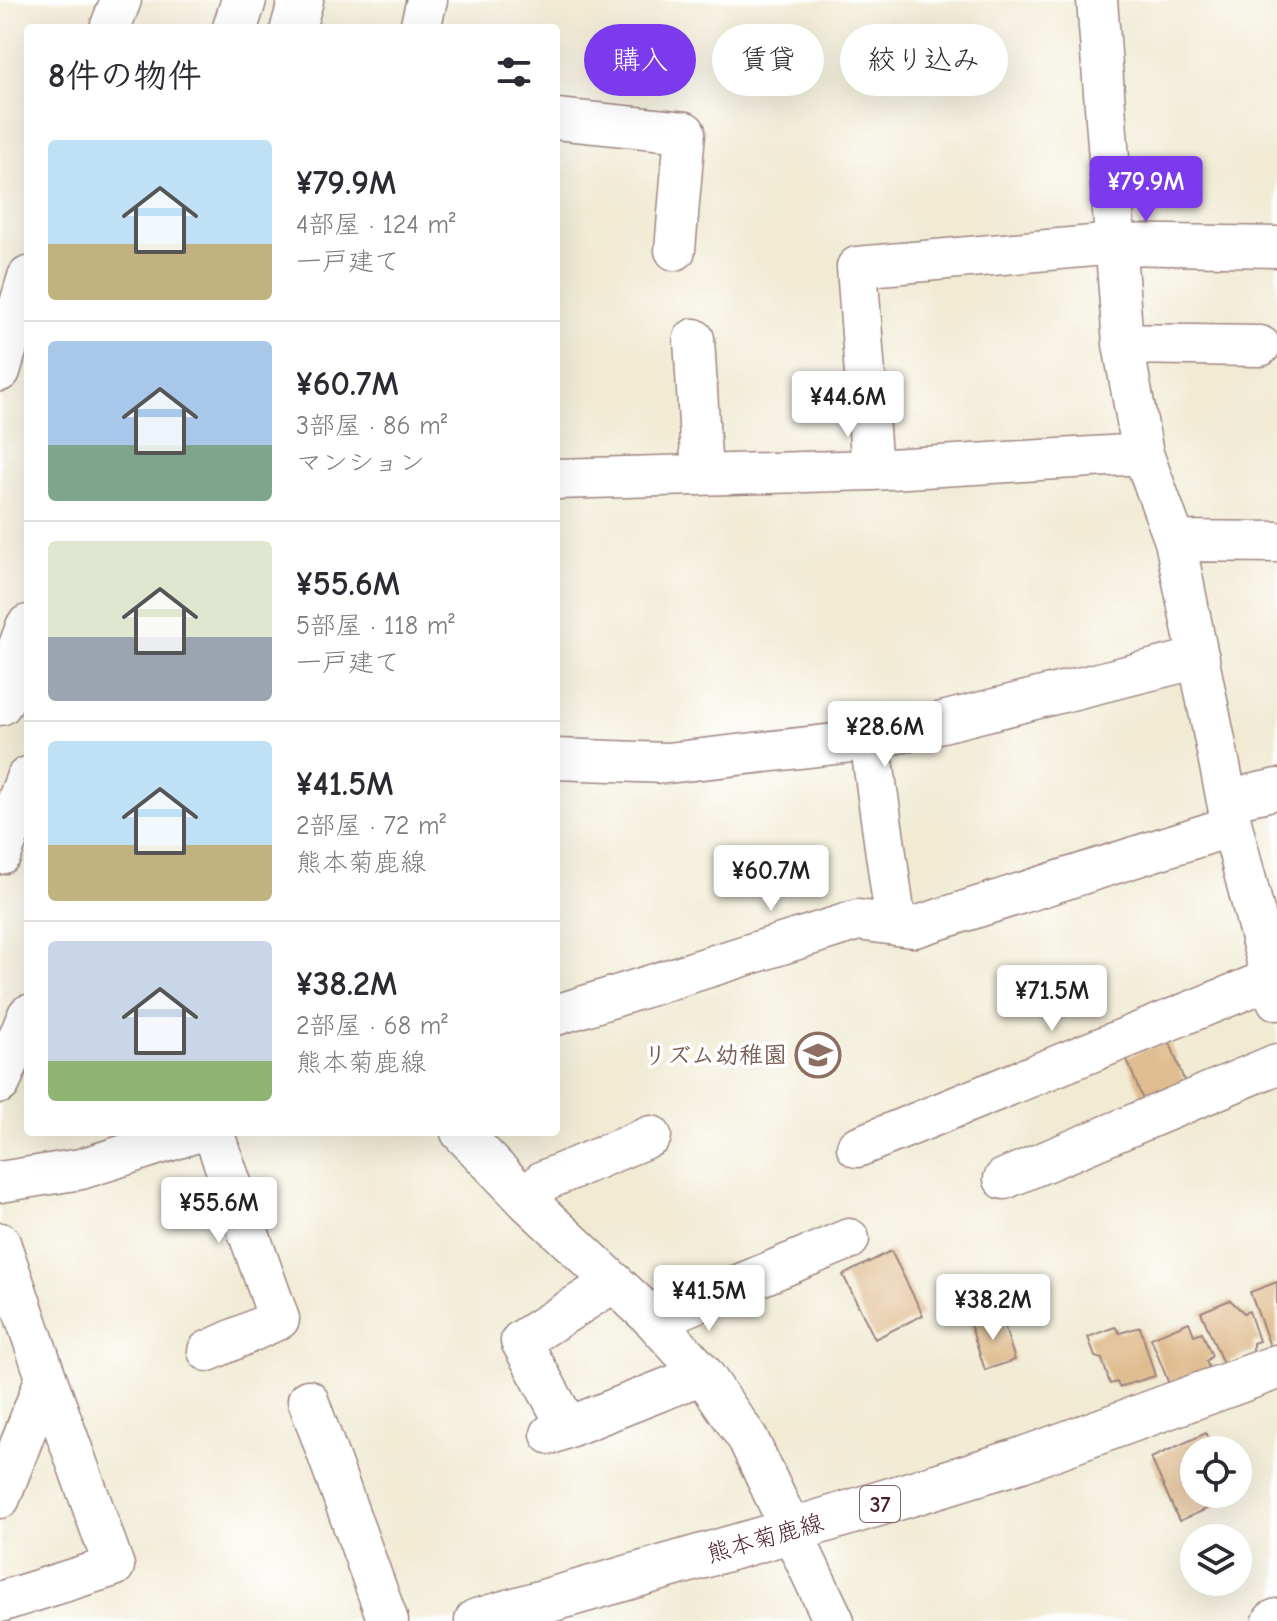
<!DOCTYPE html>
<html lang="ja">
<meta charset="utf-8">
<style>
:root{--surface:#fff;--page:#f2f2f3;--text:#2b2b33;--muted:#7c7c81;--line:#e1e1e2;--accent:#7c3aed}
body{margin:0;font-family:"Comic Neue","Klee One",sans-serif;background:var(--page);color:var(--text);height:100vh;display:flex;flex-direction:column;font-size:30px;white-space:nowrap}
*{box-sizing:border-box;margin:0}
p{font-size:26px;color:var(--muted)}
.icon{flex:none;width:44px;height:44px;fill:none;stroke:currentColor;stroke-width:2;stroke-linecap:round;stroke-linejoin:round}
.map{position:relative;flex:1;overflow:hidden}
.details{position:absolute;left:24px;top:24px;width:536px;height:1112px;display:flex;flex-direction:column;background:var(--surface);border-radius:8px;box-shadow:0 8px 32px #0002}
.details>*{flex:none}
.hud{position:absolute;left:584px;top:24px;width:572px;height:72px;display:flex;gap:16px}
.fabs{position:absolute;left:1180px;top:1436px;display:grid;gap:16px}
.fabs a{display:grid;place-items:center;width:72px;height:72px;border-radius:50%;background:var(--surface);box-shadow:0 8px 32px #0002;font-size:40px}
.price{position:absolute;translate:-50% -68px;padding:0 18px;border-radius:8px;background:#fff;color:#222;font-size:26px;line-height:52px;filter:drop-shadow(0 2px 4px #0008)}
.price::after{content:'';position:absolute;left:50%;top:48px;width:24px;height:18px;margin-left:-12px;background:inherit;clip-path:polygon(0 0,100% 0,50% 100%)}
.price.active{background:var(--accent);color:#fff}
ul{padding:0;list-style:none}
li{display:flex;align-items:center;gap:24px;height:200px;padding:0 24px}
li+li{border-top:2px solid var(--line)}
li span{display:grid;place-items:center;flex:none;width:224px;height:160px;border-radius:8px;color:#555}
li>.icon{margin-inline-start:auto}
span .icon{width:96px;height:96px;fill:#fffc;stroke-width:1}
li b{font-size:34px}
h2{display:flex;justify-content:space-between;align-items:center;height:96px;padding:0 24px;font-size:34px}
.chip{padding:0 28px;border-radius:36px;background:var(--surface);box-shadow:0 8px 32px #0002;font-size:28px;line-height:72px}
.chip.active{background:var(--accent);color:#fff}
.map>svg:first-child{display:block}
.building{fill:#e0bd91}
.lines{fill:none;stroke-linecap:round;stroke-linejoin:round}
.minor-casing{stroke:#9e8580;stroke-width:43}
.major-casing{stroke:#9e8580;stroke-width:47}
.highway-casing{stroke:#9e8580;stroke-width:47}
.minor{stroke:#fff;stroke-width:40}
.major{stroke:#fff;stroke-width:44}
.highway{stroke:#fff;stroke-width:44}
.labels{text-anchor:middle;stroke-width:7;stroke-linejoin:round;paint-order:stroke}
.shield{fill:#fff;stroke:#80626b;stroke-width:2}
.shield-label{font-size:22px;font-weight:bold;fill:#4a1f2b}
.education-label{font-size:24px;font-weight:bold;fill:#785e54;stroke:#fff;text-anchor:end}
.street-label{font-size:24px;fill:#4a1f2b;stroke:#fff}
</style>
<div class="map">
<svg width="1277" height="1621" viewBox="0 0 1277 1621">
<rect width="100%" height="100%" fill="#fff"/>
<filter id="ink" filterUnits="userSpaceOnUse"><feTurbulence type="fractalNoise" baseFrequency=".0125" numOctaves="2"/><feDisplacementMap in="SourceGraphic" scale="16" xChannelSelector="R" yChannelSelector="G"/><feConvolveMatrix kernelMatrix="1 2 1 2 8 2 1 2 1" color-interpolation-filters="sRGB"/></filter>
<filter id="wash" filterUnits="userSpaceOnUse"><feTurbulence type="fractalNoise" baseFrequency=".006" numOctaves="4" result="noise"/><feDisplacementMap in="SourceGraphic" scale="32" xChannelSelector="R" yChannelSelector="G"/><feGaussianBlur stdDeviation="1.8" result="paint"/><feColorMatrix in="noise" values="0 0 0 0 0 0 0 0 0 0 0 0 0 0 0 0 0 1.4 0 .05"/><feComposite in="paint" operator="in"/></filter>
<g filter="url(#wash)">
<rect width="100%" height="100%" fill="#f1ebd4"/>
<g id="blocks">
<path class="building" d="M1169,1040l20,54 -42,16 -21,-53z
M891,1251l32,64 -48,24 -32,-64z
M1277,1282v62l-7,2 -20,-54z
M1230,1300l14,13 5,-2 10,30 -6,2v9l-30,12 -22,-52z
M1001,1315l14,45 -30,10 -15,-46z
M1189,1322l5,13 8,-3 10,24 -6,5 3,7 -40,16 -18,-46z
M1115,1327l5,6 20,-6 15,49 -36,11 -2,-5 -7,2 -8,-25 -7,-2 -7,-20z
M1206,1433l8,17h-20v44h39l2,3 -56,24 -28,-63z"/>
</g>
</g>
<g filter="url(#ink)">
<use href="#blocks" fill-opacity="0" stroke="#9e8580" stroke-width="2"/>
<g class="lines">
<g class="minor-casing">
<path id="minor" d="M1097,0l26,344 20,110 32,87 57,285 45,174
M110,28l11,-28
M420,28l7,-28
M556,119l129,13 -10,118
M694,339l8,136
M1123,344l137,2
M0,371l28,-94
M872,470l-15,-203 258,-23 162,3
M556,479l316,-9 271,-16
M1175,541l102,1
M556,759l111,4 203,-23 329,-82
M1227,800l50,-11
M896,925l19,2 317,-101
M556,1015l302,-95 38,5 -26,-185
M0,1083l28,-68
M461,1132l67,70 126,118 49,54 45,65 86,182
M857,1147l414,-168
M1004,1179l273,-115
M0,1182l81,-13 116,-37
M528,1202l15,-21 108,-45
M0,1243l46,134 -46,121
M654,1320l195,-81
M208,1351l71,-32 -66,-187
M308,1400l80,221
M568,1427l-47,-86 93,-59
M551,1434l152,-60
M0,1602l114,-36 -68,-189
M1273,1621l4,-2"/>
</g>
<g class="major-casing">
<path id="major" d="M477,1621l313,-90 231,-71 256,-93"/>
</g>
<g class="highway-casing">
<path id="highway" d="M235,28l9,-28
M293,28l8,-28
M0,703l28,-76
M0,852l28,-73"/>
</g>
<use href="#minor" class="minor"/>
<use href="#major" class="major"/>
<use href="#highway" class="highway"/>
</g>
</g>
<defs>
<g id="school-ring" transform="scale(2.3)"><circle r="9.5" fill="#fff" stroke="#8d6e63" stroke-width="1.5"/><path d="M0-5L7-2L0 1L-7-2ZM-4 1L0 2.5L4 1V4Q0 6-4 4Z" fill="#8d6e63"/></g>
</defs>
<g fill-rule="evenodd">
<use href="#school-ring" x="818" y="1055"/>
</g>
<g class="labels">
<rect class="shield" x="860" y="1486" width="40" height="36" rx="6"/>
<g class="shield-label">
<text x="880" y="1512">37</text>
</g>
<g class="education-label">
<text x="787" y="1063">リズム幼稚園</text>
</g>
<g class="street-label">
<text transform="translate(765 1538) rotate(-16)" y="8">熊本菊鹿線</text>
</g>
</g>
</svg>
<div class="fabs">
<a><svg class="icon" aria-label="locate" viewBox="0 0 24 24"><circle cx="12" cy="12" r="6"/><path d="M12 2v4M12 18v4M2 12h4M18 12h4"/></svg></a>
<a><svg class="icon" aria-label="layers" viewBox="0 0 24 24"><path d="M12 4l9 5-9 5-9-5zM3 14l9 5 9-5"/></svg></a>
</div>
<b class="price active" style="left:1146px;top:224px">¥79.9M</b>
<b class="price" style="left:848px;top:439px">¥44.6M</b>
<b class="price" style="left:885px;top:769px">¥28.6M</b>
<b class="price" style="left:771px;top:913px">¥60.7M</b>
<b class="price" style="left:1052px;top:1033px">¥71.5M</b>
<b class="price" style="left:219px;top:1245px">¥55.6M</b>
<b class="price" style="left:709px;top:1333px">¥41.5M</b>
<b class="price" style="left:993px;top:1342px">¥38.2M</b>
<div class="hud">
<a class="chip active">購入</a>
<a class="chip">賃貸</a>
<a class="chip">絞り込み</a>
</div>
<section class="details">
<h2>8件の物件<svg class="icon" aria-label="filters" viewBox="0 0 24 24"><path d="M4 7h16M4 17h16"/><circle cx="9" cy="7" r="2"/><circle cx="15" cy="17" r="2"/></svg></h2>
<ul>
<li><span style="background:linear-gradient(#bfe0f5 65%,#c2b280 0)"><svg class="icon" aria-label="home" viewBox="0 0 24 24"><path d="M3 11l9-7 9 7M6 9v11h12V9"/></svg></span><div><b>¥79.9M</b><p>4部屋 · 124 m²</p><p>一戸建て</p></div></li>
<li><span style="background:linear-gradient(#a9c7e8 65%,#7fa58c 0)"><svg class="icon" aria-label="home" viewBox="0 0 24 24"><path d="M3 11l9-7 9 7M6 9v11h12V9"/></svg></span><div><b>¥60.7M</b><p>3部屋 · 86 m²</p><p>マンション</p></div></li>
<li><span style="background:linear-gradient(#dfe7d0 60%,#9aa5b1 0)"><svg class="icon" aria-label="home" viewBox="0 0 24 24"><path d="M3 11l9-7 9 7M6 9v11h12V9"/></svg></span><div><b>¥55.6M</b><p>5部屋 · 118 m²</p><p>一戸建て</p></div></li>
<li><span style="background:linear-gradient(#bfe0f5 65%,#c2b280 0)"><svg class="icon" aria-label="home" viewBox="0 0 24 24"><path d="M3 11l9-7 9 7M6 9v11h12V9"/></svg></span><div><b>¥41.5M</b><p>2部屋 · 72 m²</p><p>熊本菊鹿線</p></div></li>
<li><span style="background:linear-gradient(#c9d6e8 75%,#8fb573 0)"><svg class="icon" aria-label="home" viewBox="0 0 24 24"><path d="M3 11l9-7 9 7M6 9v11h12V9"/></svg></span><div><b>¥38.2M</b><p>2部屋 · 68 m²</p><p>熊本菊鹿線</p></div></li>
</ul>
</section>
</div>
